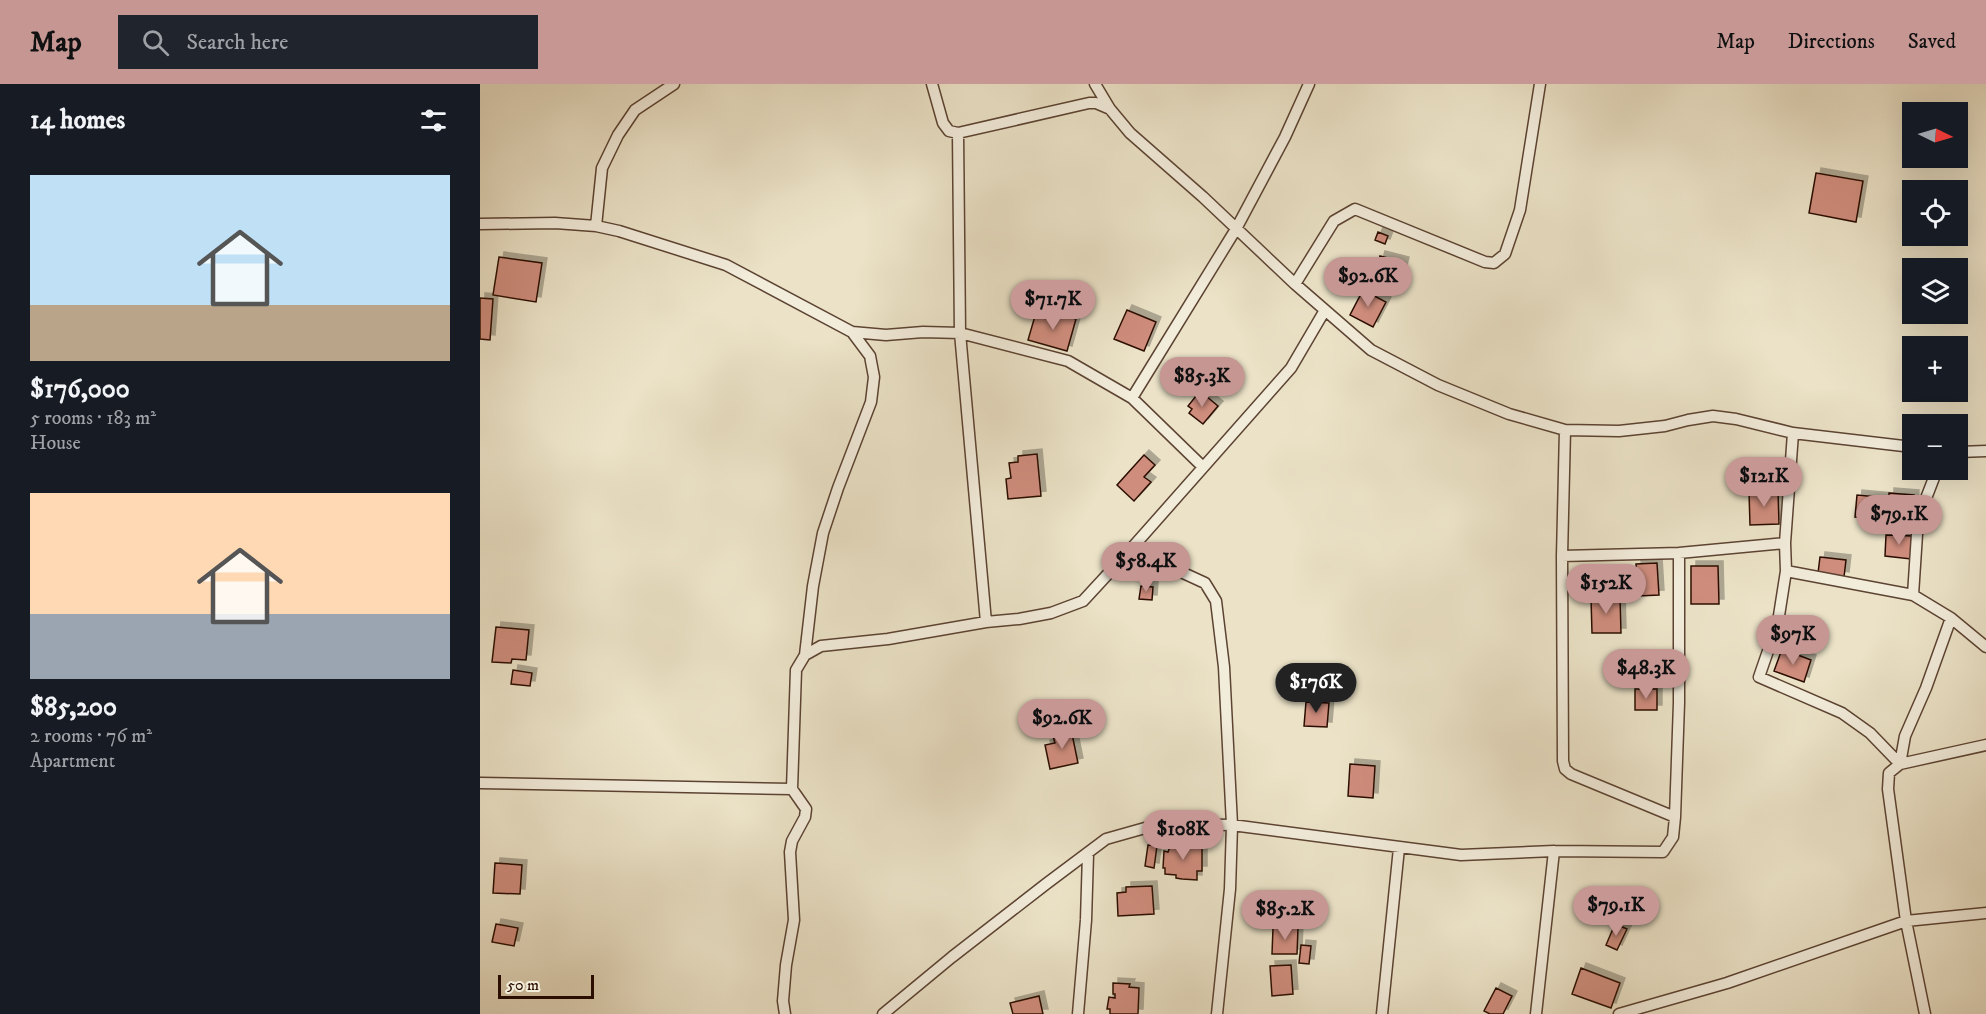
<!DOCTYPE html>
<meta charset="utf-8">
<style>
:root{--surface:#171b24;--page:#20242c;--text:#f1f3f6;--muted:#9ea1a6;--accent:#c59692}
body{margin:0;font-family:"IM FELL DW Pica",serif;background:var(--page);color:var(--text);height:100vh;display:flex;flex-direction:column;font-size:22px;white-space:nowrap}
*{box-sizing:border-box;margin:0}
p{font-size:20px;color:var(--muted)}
.icon{flex:none;width:33px;height:33px;fill:none;stroke:currentColor;stroke-width:2;stroke-linecap:round;stroke-linejoin:round}
.map{position:relative;flex:1;overflow:hidden}
.details{display:flex;flex-direction:column;background:var(--surface);width:480px}
.details>*{flex:none}
.needle{width:39px;rotate:95deg}
.controls{position:absolute;left:1422px;top:18px;display:grid;gap:12px}
.controls a{display:grid;place-items:center;width:66px;height:66px;border-radius:0px;background:var(--surface);box-shadow:0 6px 24px #0002;font-size:30px}
.scale{position:absolute;left:18px;bottom:15px;width:96px;box-sizing:border-box;padding-left:6px;border:3px solid #2c0e00;border-top:0;font-size:16px;line-height:21px;white-space:nowrap;color:#2c0e00;-webkit-text-stroke:4px #f2ecdb;paint-order:stroke}
.price{position:absolute;translate:-50% -51px;padding:0 14px;border-radius:21px;background:var(--accent);color:#111;font-size:20px;line-height:39px;filter:drop-shadow(0 2px 3px #0008)}
.price::after{content:'';position:absolute;left:50%;top:36px;width:18px;height:14px;margin-left:-9px;background:inherit;clip-path:polygon(0 0,100% 0,50% 100%)}
.price.selected{background:#222;color:#fff}
ul{padding:0;list-style:none}
li{display:grid;align-content:center;gap:12px;height:318px;padding:0 30px}
li span{display:grid;place-items:center;height:186px;border-radius:0px;color:#555}
li>.icon{margin-inline-start:auto}
span .icon{width:108px;height:108px;fill:#fffc;stroke-width:1}
li b{font-size:26px}
h2{display:flex;justify-content:space-between;align-items:center;height:72px;padding:0 30px;font-size:26px}
header{display:flex;align-items:center;gap:36px;box-sizing:border-box;height:84px;padding:0 30px;background:var(--accent);color:#111}
header strong{font-size:28px}
nav{display:flex;gap:33px;margin-inline-start:auto;font-size:21px}
.search{width:420px;height:54px;background:var(--page);display:flex;align-items:center;gap:15px;box-sizing:border-box;padding:0 21px;border-radius:0px;color:var(--muted);font-size:22px}
main{display:flex;flex:1;min-height:0}
.map>svg:first-child{display:block}
.building{fill:#cf8d7d;stroke:#2c0e00;stroke-width:1.5;filter:url(#shadow)}
.lines{fill:none;stroke-linecap:round;stroke-linejoin:round}
.street-casing{stroke:#5c4332;stroke-width:13}
.street{stroke:#f2ecdb;stroke-width:10}
</style>
<header>
<strong>Map</strong>
<div class="search"><svg class="icon" aria-label="search" viewBox="0 0 24 24"><circle cx="10" cy="10" r="6"/><path d="M15 15l6 6"/></svg>Search here</div>
<nav><a>Map</a><a>Directions</a><a>Saved</a></nav>
</header>
<main>
<section class="details">
<h2>14 homes<svg class="icon" aria-label="filters" viewBox="0 0 24 24"><path d="M4 7h16M4 17h16"/><circle cx="9" cy="7" r="2"/><circle cx="15" cy="17" r="2"/></svg></h2>
<ul>
<li><span style="background:linear-gradient(#bfe0f5 70%,#b9a48a 0)"><svg class="icon" aria-label="home" viewBox="0 0 24 24"><path d="M3 11l9-7 9 7M6 9v11h12V9"/></svg></span><div><b>$176,000</b><p>5 rooms · 183 m²</p><p>House</p></div></li>
<li><span style="background:linear-gradient(#ffd9b3 65%,#9aa5b1 0)"><svg class="icon" aria-label="home" viewBox="0 0 24 24"><path d="M3 11l9-7 9 7M6 9v11h12V9"/></svg></span><div><b>$85,200</b><p>2 rooms · 76 m²</p><p>Apartment</p></div></li>
</ul>
</section>
<div class="map">
<svg width="1506" height="930" viewBox="0 0 1506 930">
<defs>
<filter id="shadow"><feDropShadow dx="5" dy="-5" stdDeviation="0" flood-color="#0004"/></filter>
</defs>
<rect width="100%" height="100%" fill="#ebe2c7"/>
<filter id="stains"><feTurbulence type="fractalNoise" baseFrequency=".00333" numOctaves="4"/><feColorMatrix values="0 0 0 0 .2 0 0 0 0 .09 0 0 0 0 .02 0 0 0 .5 -.17"/></filter>
<radialGradient id="worn" r=".72"><stop offset=".6" stop-color="#630" stop-opacity="0"/><stop offset="1" stop-color="#630" stop-opacity=".3"/></radialGradient>
<path class="building" d="M1336,89l47,8 -7,41 -47,-9z
M898,148l10,4 -3,8 -10,-4z
M900,172l24,6 -5,20 -24,-6z
M19,173l43,6 -6,39 -43,-7z
M883,206l23,12 -13,25 -23,-12z
M0,214l13,1 -3,41 -10,-1z
M647,226l29,12 -12,29 -30,-12z
M570,228l26,7 -9,32 -39,-11 7,-24 13,3z
M720,307l18,15 -15,18 -14,-11 3,-4 -4,-3z
M557,370l4,42 -33,3 -2,-20 5,-1 -2,-15 9,-1v-6z
M664,371l11,10 -11,12 7,5 -17,19 -17,-16z
M1298,407l1,33 -29,1 -1,-33z
M1409,409l25,2 -2,27 -57,-5 2,-22 32,3z
M1406,451l27,1 -2,23 -26,-3z
M1340,473l26,3 -2,17 -26,-4z
M1177,479l2,32 -21,1 -2,-32z
M1211,482h27l1,38h-28z
M661,502l12,1 -1,13 -13,-1z
M1140,513l1,36h-29l-1,-35z
M16,543l33,3 -3,30 -14,-1 -1,4 -19,-1z
M1302,565l29,11 -7,22 -30,-11z
M33,586l19,3 -2,13 -19,-2z
M1155,605h22v21h-22z
M826,618l23,1 -2,24 -23,-1z
M591,645l7,34 -28,6 -5,-24 10,-2 -3,-10z
M870,680l25,2 -2,32 -25,-2z
M696,759l26,5v23h-5v9l-15,-1 -6,-1v-3l-11,-1v-6h-2l1,-17 4,1 3,-8 5,1z
M668,761l9,1 -3,22 -9,-2z
M15,779l27,2 -2,29 -27,-1z
M672,802l2,28 -36,2 -1,-23 9,-1v-5z
M16,840l22,4 -4,18 -22,-4z
M1135,840l12,5 -10,21 -11,-5z
M793,844h25l-1,26h-25z
M821,861l10,1 -2,18 -10,-1z
M811,881l2,29 -21,2 -2,-30z
M1101,884l39,15 -9,25 -39,-14z
M633,899l17,1 -1,3 10,1 -1,26h-28v-5h-3l2,-12 6,1v-4h-2z
M1016,904l16,8 -9,18h-13l-6,-3z
M559,912l4,18h-30l-3,-11z"/>
<g class="lines">
<g class="street-casing">
<path id="street" d="M452,0l11,39 6,8 9,2 131,-30h7l14,6
M615,0l15,25 20,24 73,64 92,87 76,66 67,35 71,29 56,16 54,1 46,-5 23,-6 25,-4 23,3 57,14 119,14
M478,49l2,200 26,289
M0,140l75,-1 41,3 23,5 107,34 126,67 34,3 37,-3 37,1 108,28 64,37 71,69
M116,142l6,-58 16,-33 17,-25 39,-26
M815,200l39,-63 21,-12 130,53 9,1 11,-9 15,-44 20,-126
M652,314l104,-169 49,-92 24,-53
M1085,346l-3,126 1,205 2,8 6,5 104,43
M1313,349l-8,110 1,28 -8,51 -19,55 83,36 28,20 30,31
M1478,368l28,-1
M1457,386l-19,49 -5,76 38,23 35,29
M651,465l74,34 11,18 8,66 8,158 -2,64 -13,125
M1082,472l117,-3 106,-10
M1306,487l127,24
M325,571l8,-69 10,-53 15,-45 33,-86 3,-25 -4,-21 -18,-24
M1420,680l5,-28 21,-48 25,-70
M0,699l312,6
M305,930l-2,-13 3,-36 8,-45 -4,-68 2,-11 13,-24 1,-8 -14,-20 4,-119 9,-15 16,-9 67,-7 98,-17 33,-3 32,-6 32,-12 48,-52 160,-181 34,-58
M403,930l69,-57 94,-73 60,-45 39,-11 23,-4 64,1 229,30 93,-4 109,1 10,-15 2,-20 4,-114v-150
M598,930l8,-94 2,-66
M902,930l17,-166
M1056,930l18,-163
M1139,930l108,-31 179,-62 80,-8
M1445,930l-19,-93 -18,-132 1,-16 11,-9 86,-19"/>
</g>
<use href="#street" class="street"/>
</g>
<rect width="100%" height="100%" filter="url(#stains)"/>
<rect width="100%" height="100%" fill="url(#worn)"/>
</svg>
<div class="controls">
<a><svg class="needle" viewBox="-14 -14 28 28"><path d="M0-13l5 13h-10z" fill="#e53935"/><path d="M0 13l5-13h-10z" fill="#9ea1a6"/></svg></a>
<a><svg class="icon" aria-label="locate" viewBox="0 0 24 24"><circle cx="12" cy="12" r="6"/><path d="M12 2v4M12 18v4M2 12h4M18 12h4"/></svg></a>
<a><svg class="icon" aria-label="layers" viewBox="0 0 24 24"><path d="M12 4l9 5-9 5-9-5zM3 14l9 5 9-5"/></svg></a>
<a>+</a>
<a>−</a>
</div>
<div class="scale">50 m</div>
<b class="price" style="left:888px;top:224px">$92.6K</b>
<b class="price" style="left:573px;top:247px">$71.7K</b>
<b class="price" style="left:722px;top:324px">$85.3K</b>
<b class="price" style="left:1284px;top:424px">$121K</b>
<b class="price" style="left:1419px;top:462px">$79.1K</b>
<b class="price" style="left:666px;top:509px">$58.4K</b>
<b class="price" style="left:1126px;top:531px">$152K</b>
<b class="price" style="left:1313px;top:582px">$97K</b>
<b class="price" style="left:1166px;top:616px">$48.3K</b>
<b class="price selected" style="left:836px;top:630px">$176K</b>
<b class="price" style="left:582px;top:666px">$92.6K</b>
<b class="price" style="left:703px;top:777px">$108K</b>
<b class="price" style="left:1136px;top:853px">$79.1K</b>
<b class="price" style="left:805px;top:857px">$85.2K</b>
</div>
</main>
